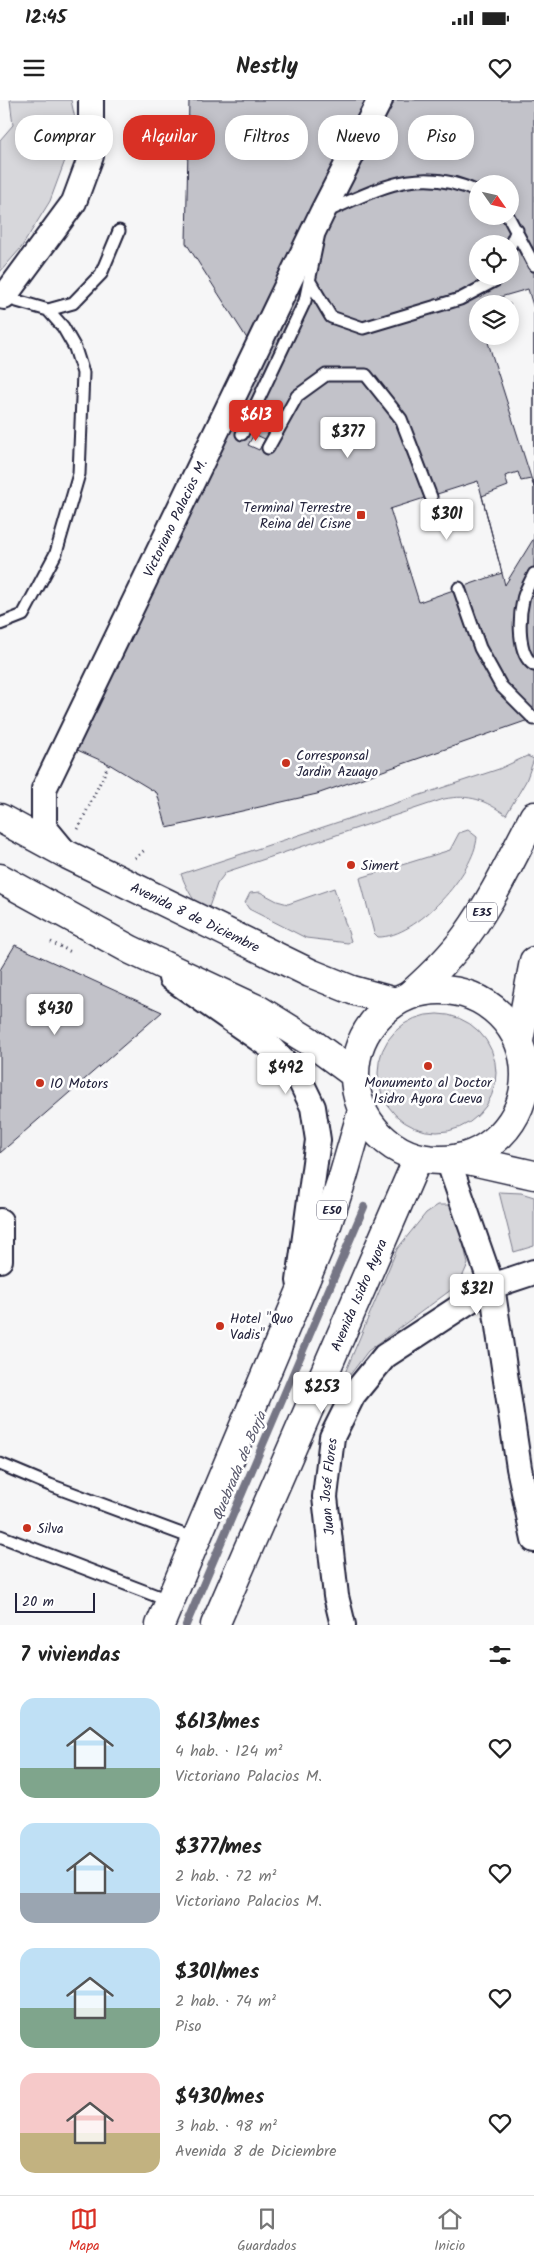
<!DOCTYPE html>
<html lang="es">
<meta charset="utf-8">
<style>
:root{--surface:#fff;--page:#f2f2f2;--text:#222;--muted:#767676;--line:#e0e0e0;--accent:#d93025}
body{margin:0;font-family:Kalam,sans-serif;background:var(--page);color:var(--text);height:100vh;display:flex;flex-direction:column;font-size:19px;white-space:nowrap}
*{box-sizing:border-box;margin:0}
p{font-size:16px;color:var(--muted)}
.icon{flex:none;width:28px;height:28px;fill:none;stroke:currentColor;stroke-width:2;stroke-linecap:round;stroke-linejoin:round}
.map{position:relative;height:1525px;overflow:hidden}
.drawer{display:flex;flex-direction:column;background:var(--surface);flex:1}
.drawer>*{flex:none}
.banner{position:absolute;left:15px;top:15px;width:505px;height:45px;display:flex;gap:10px}
.needle{width:32px;rotate:124deg}
.controls{position:absolute;left:469px;top:75px;display:grid;gap:10px}
.controls a{display:grid;place-items:center;width:50px;height:50px;border-radius:50%;background:var(--surface);box-shadow:0 2px 12px #0003;font-size:25px}
.scale{position:absolute;left:15px;bottom:12px;width:80px;box-sizing:border-box;padding-left:5px;border:2px solid #22223b;border-top:0;font-size:14px;line-height:18px;white-space:nowrap;color:#22223b;-webkit-text-stroke:4px #fff;paint-order:stroke}
.price{position:absolute;translate:-50% -42px;padding:0 11px;border-radius:5px;background:#fff;color:#222;font-size:16px;line-height:32px;filter:drop-shadow(0 1px 2px #0008)}
.price::after{content:'';position:absolute;left:50%;top:30px;width:15px;height:11px;margin-left:-8px;background:inherit;clip-path:polygon(0 0,100% 0,50% 100%)}
.price.active{background:var(--accent);color:#fff}
ul{padding:0;list-style:none}
li{display:flex;align-items:center;gap:15px;height:125px;padding:0 20px}
li span{display:grid;place-items:center;flex:none;width:140px;height:100px;border-radius:15px;color:#555}
li>.icon{margin-inline-start:auto}
span .icon{width:60px;height:60px;fill:#fffc;stroke-width:1}
li b{font-size:21px}
h2{display:flex;justify-content:space-between;align-items:center;height:60px;padding:0 20px;font-size:21px}
.pill{padding:0 18px;border-radius:20px;background:var(--surface);box-shadow:0 2px 12px #0003;font-size:18px;line-height:45px}
.pill.active{background:var(--accent);color:#fff}
.status{display:flex;justify-content:space-between;align-items:center;height:35px;padding:0 25px;background:var(--surface);direction:ltr}
.status svg{height:14px;fill:currentColor}
header{display:flex;justify-content:space-between;align-items:center;height:65px;padding:0 20px;background:var(--surface);font-size:22px;font-weight:700}
.dock{display:flex;justify-content:space-around;align-items:center;height:70px;border-top:1px solid var(--line);background:var(--surface);font-size:14px;color:var(--muted)}
.dock a{display:grid;justify-items:center;gap:2px}
.dock .active{color:var(--accent)}
.map>svg:first-child{display:block}
.green{fill:#d7d7db;stroke:#7c7c8b}
.lines{fill:none;stroke-linecap:round;stroke-linejoin:round}
.stream{stroke:#767685;stroke-width:8}
.building{fill:#c2c2c9;stroke:#22223b;fill-rule:evenodd}
.lane-casing{stroke:#22223b;stroke-width:15}
.street-casing{stroke:#22223b;stroke-width:28}
.primary-casing{stroke:#22223b;stroke-width:31}
.highway-casing{stroke:#22223b;stroke-width:31}
.path{stroke:#22223b;stroke-width:3;stroke-dasharray:1 4;stroke-linecap:butt}
.lane{stroke:#fff;stroke-width:11}
.street{stroke:#fff;stroke-width:24}
.primary{stroke:#fff;stroke-width:28}
.highway{stroke:#fff;stroke-width:28}
.poi-dot{fill:#c8321e;stroke:#fff;stroke-width:2}
.labels{text-anchor:middle;stroke-width:5;stroke-linejoin:round;paint-order:stroke}
.shield{fill:#fff;stroke:#646476;stroke-width:1}
.shield-label{font-size:12px;font-weight:bold;fill:#22223b}
.poi-label{font-size:14px;fill:#22223b;stroke:#fff;text-anchor:start}
.street-label{font-size:14px;fill:#22223b;stroke:#fff}
.water-label{font-size:15px;font-style:italic;fill:#5a5a6d;stroke:#fff}
</style>
<div class="status"><b>12:45</b><svg viewBox="0 0 49 12"><path d="M0 12V9h3v3zM5 12V6h3v6zM10 12V3h3v9zM15 12V0h3v12zM26 1h20v11H26zM47 4h2v5h-2z"/></svg></div>
<header><svg class="icon" aria-label="menu" viewBox="0 0 24 24"><path d="M4 6h16M4 12h16M4 18h16"/></svg>Nestly<svg class="icon" aria-label="heart" viewBox="0 0 24 24"><path d="M12 20l-8-8c-3-5 5-10 8-4 3-6 11-1 8 4z"/></svg></header>
<div class="map">
<svg width="534" height="1525" viewBox="0 0 534 1525">
<rect width="100%" height="100%" fill="#f6f6f7"/>
<filter id="ink" filterUnits="userSpaceOnUse"><feTurbulence type="fractalNoise" baseFrequency=".02" numOctaves="2"/><feDisplacementMap in="SourceGraphic" scale="10" xChannelSelector="R" yChannelSelector="G"/><feConvolveMatrix kernelMatrix="1 2 1 2 8 2 1 2 1" color-interpolation-filters="sRGB"/></filter>
<g filter="url(#ink)">
<path class="green" d="M10,0h61l6,28 -27,73 -29,47 -21,24v-132l13,-15z
M527,656l7,3 -8,22 -20,34c-21,-15 -36,-21 -62,-16l-218,73 -9,12 -8,23 -9,1c-9,-11 -14,-21 -19,-34l318,-105z
M468,730l9,7c-2,35 -60,101 -99,100l-4,-4 -14,-55 90,-28 9,-17z
M334,788l17,53 -3,2 -42,-5 -57,-29 -4,-6 5,-10 10,-1 17,9 11,3z
M378 973a59 59 0 1 1 118 0a59 59 0 1 1-118 0Z
M499,1092l22,1 13,4v49l-20,6z
M438,1105h11l7,8 12,51 -9,20 -91,67 -31,41 60,-143 29,-36z"/>
<g class="lines">
<path class="stream" d="M186,1525l178,-418"/>
</g>
<path class="building" d="M189,0h345v618l-217,76 -150,34 -10,-35 -48,-29 -34,-15 187,-387 -76,-119zM478,84h32v32h-32zM478,144h32v32h-32zM478,204h32v32h-32z
M528,189l6,20v178l-48,-151h24v-32h-32v4l-2,-4z
M254,334l11,5 -6,11 -11,-5z
M518,372l3,9 10,-2 3,8v51l-29,47 -23,-89 26,-10 -3,-10z
M478,381l24,92 -83,29 -29,-93z
M15,845l147,67 -162,141v-183z"/>
<g class="lines">
<g class="lane-casing">
<path id="lane" d="M325,112c54,-23 94,-48 153,-20
M508,116l26,49
M510,146l7,-16
M309,180l22,37 32,11 97,-29 36,-19 1,-4
M48,210l25,-7 28,-29 18,-43
M242,334l63,-133 13,-63
M268,348l29,-52 29,-21h40l35,44 30,78
M534,474c-4,9 -10,18 -11,26 -4,17 -6,55 11,65
M459,488l21,60 21,38 33,33
M0,524l23,-9 33,-62 23,-79 4,-101 -8,-25 -12,-21 -15,-17 -45,-13
M0,1364l50,21 145,54
M0,1436l170,65"/>
</g>
<g class="street-casing">
<g id="street">
<path d="M4,197l70,-95 17,-46v-56"/>
<path id="s1" d="M63,750l-19,-23v-38l278,-576 58,-113"/>
<path d="M171,878l98,68 29,30 15,31 5,33 -19,141"/>
<path d="M448,1060l44,126 27,182 15,72"/>
<path d="M0,1121v39"/>
<path id="s2" d="M343,1525l-7,-29 -11,-99 7,-60 21,-42 32,-39 107,-70 42,-14"/>
</g>
</g>
<g class="primary-casing">
<g id="primary">
<path id="s3" d="M0,718l68,37 242,118 42,17 43,12"/>
<path d="M0,778l131,72 128,60 50,31 45,33"/>
<path d="M411,894c20,-18 39,-36 55,-58 27,-37 47,-80 68,-120"/>
<path d="M519,941l15,-80"/>
</g>
</g>
<g class="highway-casing">
<g id="highway">
<circle cx="440" cy="975" r="85"/>
<path d="M459,1058l75,17"/>
<path d="M160,1525l161,-382 22,-66 19,-66"/>
<path id="s4" d="M215,1525l203,-467"/>
</g>
</g>
<path class="path" d="M78,729l31,-65
M135,758l11,-9
M51,842l22,11"/>
<use href="#lane" class="lane"/>
<use href="#street" class="street"/>
<use href="#primary" class="primary"/>
<use href="#highway" class="highway"/>
</g>
</g>
<g class="poi-dot">
<rect x="356" y="410" width="10" height="10" rx="2.5"/>
<circle cx="286" cy="663" r="5"/>
<circle cx="351" cy="765" r="5"/>
<circle cx="428" cy="966" r="5"/>
<circle cx="40" cy="983" r="5"/>
<circle cx="220" cy="1226" r="5"/>
<circle cx="27" cy="1428" r="5"/>
</g>
<g class="labels">
<g class="shield">
<rect x="467" y="802.5" width="30" height="19" rx="4"/>
<rect x="317" y="1100.5" width="30" height="19" rx="4"/>
</g>
<g class="shield-label">
<text x="482" y="816">E35</text>
<text x="332" y="1114">E50</text>
</g>
<g class="poi-label">
<text x="351" y="412" text-anchor="end">Terminal Terrestre<tspan x="351" dy="16">Reina del Cisne</tspan></text>
<text x="296" y="660">Corresponsal<tspan x="296" dy="16">Jardin Azuayo</tspan></text>
<text x="361" y="770">Simert</text>
<text x="428" y="987" text-anchor="middle">Monumento al Doctor<tspan x="428" dy="16">Isidro Ayora Cueva</tspan></text>
<text x="50" y="988">IO Motors</text>
<text x="230" y="1223">Hotel "Quo<tspan x="230" dy="16">Vadis"</tspan></text>
<text x="37" y="1433">Silva</text>
</g>
<g class="street-label">
<text dy="5" stroke="none"><textPath href="#s1" startOffset="369">Victoriano Palacios M.</textPath></text>
<text dy="5" stroke="none"><textPath href="#s3" startOffset="219">Avenida 8 de Diciembre</textPath></text>
<text dy="5" stroke="none"><textPath href="#s4" startOffset="360">Avenida Isidro Ayora</textPath></text>
<text dy="5" stroke="none"><textPath href="#s2" startOffset="140">Juan José Flores</textPath></text>
</g>
<g class="water-label">
<text transform="translate(239 1366) rotate(-67)" y="5">Quebrada de Borja</text>
</g>
</g>
</svg>
<div class="controls">
<a><svg class="needle" viewBox="-14 -14 28 28"><path d="M0-13l5 13h-10z" fill="#e53935"/><path d="M0 13l5-13h-10z" fill="#767676"/></svg></a>
<a><svg class="icon" aria-label="locate" viewBox="0 0 24 24"><circle cx="12" cy="12" r="6"/><path d="M12 2v4M12 18v4M2 12h4M18 12h4"/></svg></a>
<a><svg class="icon" aria-label="layers" viewBox="0 0 24 24"><path d="M12 4l9 5-9 5-9-5zM3 14l9 5 9-5"/></svg></a>
</div>
<div class="scale">20 m</div>
<b class="price active" style="left:256px;top:342px">$613</b>
<b class="price" style="left:348px;top:359px">$377</b>
<b class="price" style="left:447px;top:441px">$301</b>
<b class="price" style="left:55px;top:936px">$430</b>
<b class="price" style="left:286px;top:995px">$492</b>
<b class="price" style="left:477px;top:1216px">$321</b>
<b class="price" style="left:322px;top:1314px">$253</b>
<div class="banner">
<a class="pill">Comprar</a>
<a class="pill active">Alquilar</a>
<a class="pill">Filtros</a>
<a class="pill">Nuevo</a>
<a class="pill">Piso</a>
</div>
</div>
<section class="drawer">
<h2>7 viviendas<svg class="icon" aria-label="filters" viewBox="0 0 24 24"><path d="M4 7h16M4 17h16"/><circle cx="9" cy="7" r="2"/><circle cx="15" cy="17" r="2"/></svg></h2>
<ul>
<li><span style="background:linear-gradient(#bfe0f5 70%,#7fa58c 0)"><svg class="icon" aria-label="home" viewBox="0 0 24 24"><path d="M3 11l9-7 9 7M6 9v11h12V9"/></svg></span><div><b>$613/mes</b><p>4 hab. · 124 m²</p><p>Victoriano Palacios M.</p></div><svg class="icon" aria-label="heart" viewBox="0 0 24 24"><path d="M12 20l-8-8c-3-5 5-10 8-4 3-6 11-1 8 4z"/></svg></li>
<li><span style="background:linear-gradient(#bfe0f5 70%,#9aa5b1 0)"><svg class="icon" aria-label="home" viewBox="0 0 24 24"><path d="M3 11l9-7 9 7M6 9v11h12V9"/></svg></span><div><b>$377/mes</b><p>2 hab. · 72 m²</p><p>Victoriano Palacios M.</p></div><svg class="icon" aria-label="heart" viewBox="0 0 24 24"><path d="M12 20l-8-8c-3-5 5-10 8-4 3-6 11-1 8 4z"/></svg></li>
<li><span style="background:linear-gradient(#bfe0f5 60%,#7fa58c 0)"><svg class="icon" aria-label="home" viewBox="0 0 24 24"><path d="M3 11l9-7 9 7M6 9v11h12V9"/></svg></span><div><b>$301/mes</b><p>2 hab. · 74 m²</p><p>Piso</p></div><svg class="icon" aria-label="heart" viewBox="0 0 24 24"><path d="M12 20l-8-8c-3-5 5-10 8-4 3-6 11-1 8 4z"/></svg></li>
<li><span style="background:linear-gradient(#f6c9c9 60%,#c2b280 0)"><svg class="icon" aria-label="home" viewBox="0 0 24 24"><path d="M3 11l9-7 9 7M6 9v11h12V9"/></svg></span><div><b>$430/mes</b><p>3 hab. · 98 m²</p><p>Avenida 8 de Diciembre</p></div><svg class="icon" aria-label="heart" viewBox="0 0 24 24"><path d="M12 20l-8-8c-3-5 5-10 8-4 3-6 11-1 8 4z"/></svg></li>
</ul>
</section>
<nav class="dock">
<a class="active"><svg class="icon" aria-label="map" viewBox="0 0 24 24"><path d="M3 6l6-2 6 2 6-2v14l-6 2-6-2-6 2zM9 4v14M15 6v14"/></svg>Mapa</a>
<a><svg class="icon" aria-label="saved" viewBox="0 0 24 24"><path d="M7 4h10v16l-5-4-5 4z"/></svg>Guardados</a>
<a><svg class="icon" aria-label="home" viewBox="0 0 24 24"><path d="M3 11l9-7 9 7M6 9v11h12V9"/></svg>Inicio</a>
</nav>
